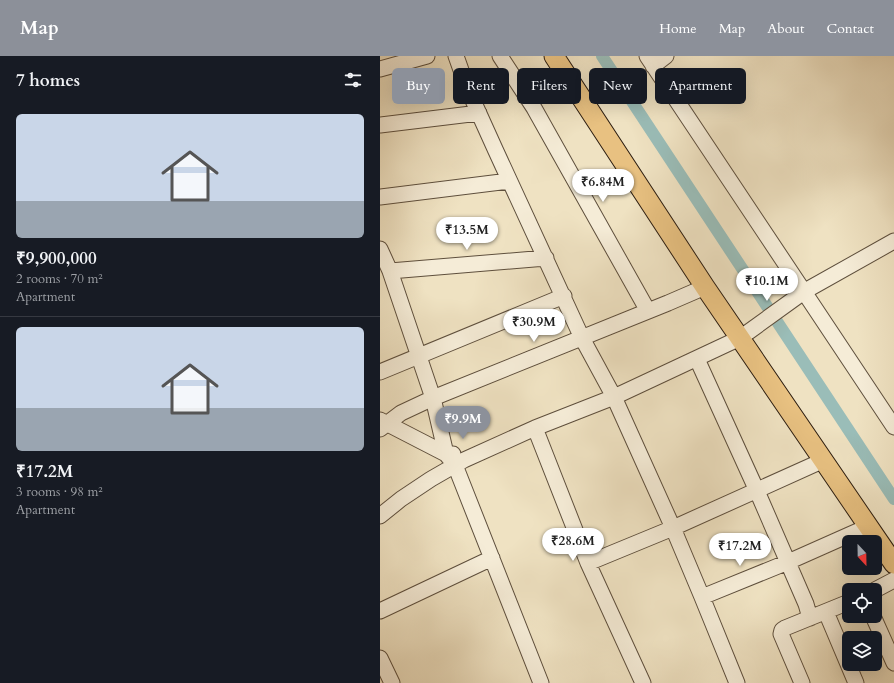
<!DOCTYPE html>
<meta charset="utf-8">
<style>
:root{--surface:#171b24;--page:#20242c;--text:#f1f3f6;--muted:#9ea1a6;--line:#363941;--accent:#8c9099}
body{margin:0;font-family:Cardo,serif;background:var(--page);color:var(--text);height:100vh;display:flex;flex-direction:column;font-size:15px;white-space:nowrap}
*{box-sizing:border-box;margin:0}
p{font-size:13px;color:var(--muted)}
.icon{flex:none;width:22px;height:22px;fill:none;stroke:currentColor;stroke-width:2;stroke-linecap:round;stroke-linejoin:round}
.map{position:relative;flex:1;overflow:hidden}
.details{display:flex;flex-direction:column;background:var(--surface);width:380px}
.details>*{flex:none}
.top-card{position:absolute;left:12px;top:12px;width:380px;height:36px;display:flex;gap:8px}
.needle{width:26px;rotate:158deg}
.buttons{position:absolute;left:462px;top:479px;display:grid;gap:8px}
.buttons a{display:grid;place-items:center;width:40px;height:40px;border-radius:6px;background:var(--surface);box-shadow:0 4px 16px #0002;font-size:20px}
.price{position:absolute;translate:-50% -34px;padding:0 9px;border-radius:14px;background:#fff;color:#222;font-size:13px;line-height:26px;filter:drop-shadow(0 1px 2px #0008)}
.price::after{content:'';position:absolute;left:50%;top:24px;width:12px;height:9px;margin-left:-6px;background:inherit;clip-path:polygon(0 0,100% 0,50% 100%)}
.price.active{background:var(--accent);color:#fff}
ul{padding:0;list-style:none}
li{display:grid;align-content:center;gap:8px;height:212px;padding:0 16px}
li+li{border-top:1px solid var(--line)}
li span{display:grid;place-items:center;height:124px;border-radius:6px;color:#555}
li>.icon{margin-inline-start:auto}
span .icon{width:72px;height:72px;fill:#fffc;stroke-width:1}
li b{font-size:17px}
h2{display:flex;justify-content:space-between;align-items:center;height:48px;padding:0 16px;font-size:17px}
.pill{padding:0 14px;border-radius:6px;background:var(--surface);box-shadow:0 4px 16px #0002;font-size:14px;line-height:36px}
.pill.active{background:var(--accent);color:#fff}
header{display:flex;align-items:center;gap:24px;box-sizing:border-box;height:56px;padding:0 20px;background:var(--accent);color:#fff}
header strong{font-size:19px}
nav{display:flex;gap:22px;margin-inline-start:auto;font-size:14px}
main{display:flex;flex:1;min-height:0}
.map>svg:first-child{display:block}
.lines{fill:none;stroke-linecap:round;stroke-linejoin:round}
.canal{stroke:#9abdb8;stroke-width:12}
.minor-casing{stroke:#5e4f3d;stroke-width:17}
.major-casing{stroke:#2d1e11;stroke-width:21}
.minor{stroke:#f5ecd7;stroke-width:15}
.major{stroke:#e8c181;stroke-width:19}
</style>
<header>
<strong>Map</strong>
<nav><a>Home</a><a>Map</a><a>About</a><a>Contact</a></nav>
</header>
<main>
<section class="details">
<h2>7 homes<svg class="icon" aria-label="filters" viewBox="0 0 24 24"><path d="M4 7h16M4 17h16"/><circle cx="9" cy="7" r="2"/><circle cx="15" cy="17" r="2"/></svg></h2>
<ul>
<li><span style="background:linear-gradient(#c9d6e8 70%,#9aa5b1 0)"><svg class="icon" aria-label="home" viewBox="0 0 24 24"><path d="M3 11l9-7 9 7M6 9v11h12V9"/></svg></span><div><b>₹9,900,000</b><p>2 rooms · 70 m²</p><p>Apartment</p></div></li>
<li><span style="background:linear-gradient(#c9d6e8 65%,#9aa5b1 0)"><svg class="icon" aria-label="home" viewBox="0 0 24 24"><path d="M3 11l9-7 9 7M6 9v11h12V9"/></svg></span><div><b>₹17.2M</b><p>3 rooms · 98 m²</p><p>Apartment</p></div></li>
</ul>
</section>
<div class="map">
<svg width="514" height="627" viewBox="0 0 514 627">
<rect width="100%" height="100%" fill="#efe2c2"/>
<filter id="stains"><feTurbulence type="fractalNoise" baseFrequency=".005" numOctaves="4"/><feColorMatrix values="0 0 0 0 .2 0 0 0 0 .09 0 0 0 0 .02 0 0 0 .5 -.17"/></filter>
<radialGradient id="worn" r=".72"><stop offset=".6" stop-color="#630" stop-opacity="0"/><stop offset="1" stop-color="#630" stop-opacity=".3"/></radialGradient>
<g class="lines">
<path class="canal" d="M222,0l292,443"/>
<g class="minor-casing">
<path id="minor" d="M76,0l11,31 28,62 87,189 32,59 59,131 29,69 35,86
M120,0l34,52 114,203
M267,0l247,371
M273,10l13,-10
M0,13l47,-13
M0,69l99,-12
M0,141l129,-16
M0,193l10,22 43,127 13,56h7
M10,215l156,-13
M317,303l60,132 49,113 4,14
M0,316l184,-76
M0,364l66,34 9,11 86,218
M155,372l53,135 55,120
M0,373l21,-16 32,-15 235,-95 37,-16
M0,460l21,-17 30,-20 33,-19 71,-32 79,-31 126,-59 65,-47 89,-50
M208,507l85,-35 151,-68
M495,534l19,-10
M322,541l86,-35 81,-36
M0,555l112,-53
M446,556l30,71
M493,560l21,47
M0,602l12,25
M422,627l-21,-49 1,-4 3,-2 64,-26"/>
</g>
<g class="major-casing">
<path id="major" d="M174,0l151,231 189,277"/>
</g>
<use href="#minor" class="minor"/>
<use href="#major" class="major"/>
</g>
<rect width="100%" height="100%" filter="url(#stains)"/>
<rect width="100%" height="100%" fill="url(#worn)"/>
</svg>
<div class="buttons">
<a><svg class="needle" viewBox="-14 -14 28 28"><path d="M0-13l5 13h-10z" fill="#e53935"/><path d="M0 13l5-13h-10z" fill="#9ea1a6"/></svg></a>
<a><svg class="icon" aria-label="locate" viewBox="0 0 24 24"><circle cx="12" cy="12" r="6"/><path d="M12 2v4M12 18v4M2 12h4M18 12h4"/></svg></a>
<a><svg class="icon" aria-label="layers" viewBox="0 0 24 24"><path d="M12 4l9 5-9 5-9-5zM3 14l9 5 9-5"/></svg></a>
</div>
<b class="price" style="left:223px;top:147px">₹6.84M</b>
<b class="price" style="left:87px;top:195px">₹13.5M</b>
<b class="price" style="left:387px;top:246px">₹10.1M</b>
<b class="price" style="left:154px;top:287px">₹30.9M</b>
<b class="price active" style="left:83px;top:384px">₹9.9M</b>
<b class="price" style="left:193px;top:506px">₹28.6M</b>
<b class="price" style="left:360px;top:511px">₹17.2M</b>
<div class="top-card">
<a class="pill active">Buy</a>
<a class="pill">Rent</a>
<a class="pill">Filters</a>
<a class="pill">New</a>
<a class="pill">Apartment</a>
</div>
</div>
</main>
